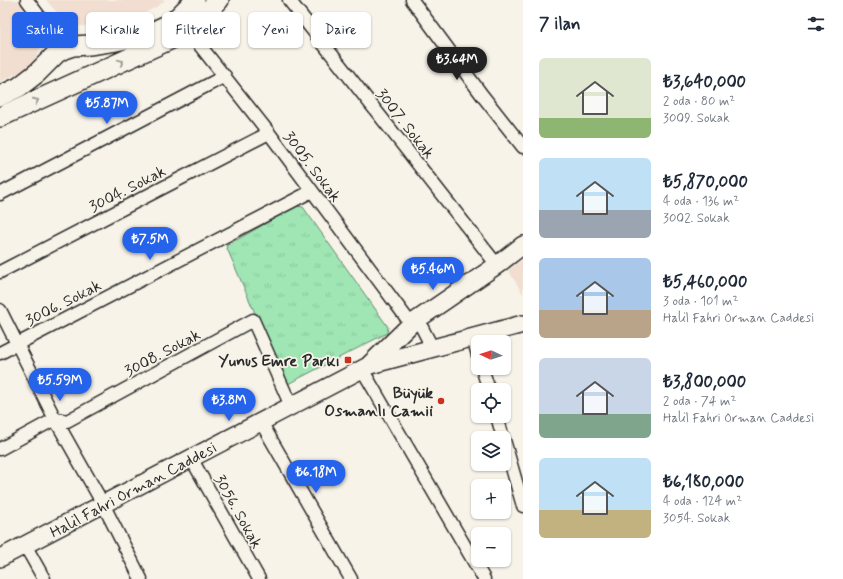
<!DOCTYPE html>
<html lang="tr">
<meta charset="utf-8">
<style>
:root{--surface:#fff;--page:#f6f6f7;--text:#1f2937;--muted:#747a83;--accent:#2563eb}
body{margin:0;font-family:Mynerve,sans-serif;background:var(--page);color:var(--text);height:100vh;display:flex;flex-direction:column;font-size:15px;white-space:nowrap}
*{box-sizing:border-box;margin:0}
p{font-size:13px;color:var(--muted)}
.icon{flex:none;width:22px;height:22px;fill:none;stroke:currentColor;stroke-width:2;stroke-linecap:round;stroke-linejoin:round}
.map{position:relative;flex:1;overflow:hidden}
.side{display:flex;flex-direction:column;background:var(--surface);width:320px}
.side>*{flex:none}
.hud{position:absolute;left:12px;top:12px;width:380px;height:36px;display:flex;gap:8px}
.needle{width:26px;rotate:274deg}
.tools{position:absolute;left:471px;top:335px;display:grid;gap:8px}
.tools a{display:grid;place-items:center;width:40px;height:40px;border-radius:6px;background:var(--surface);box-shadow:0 1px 3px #0004;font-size:20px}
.price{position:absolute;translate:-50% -34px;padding:0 9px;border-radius:14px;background:var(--accent);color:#fff;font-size:13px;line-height:26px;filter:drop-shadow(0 1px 2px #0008)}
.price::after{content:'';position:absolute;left:50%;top:24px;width:12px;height:9px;margin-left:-6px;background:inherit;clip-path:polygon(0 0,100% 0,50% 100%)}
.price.on{background:#222;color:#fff}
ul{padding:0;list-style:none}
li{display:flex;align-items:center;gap:12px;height:100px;padding:0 16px}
li span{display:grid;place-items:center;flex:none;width:112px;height:80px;border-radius:6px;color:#555}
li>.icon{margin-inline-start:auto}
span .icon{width:48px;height:48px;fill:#fffc;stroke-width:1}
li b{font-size:17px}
h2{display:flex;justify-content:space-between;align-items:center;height:48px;padding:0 16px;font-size:17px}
.tag{padding:0 14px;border-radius:6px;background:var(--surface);box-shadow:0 1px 3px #0004;font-size:14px;line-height:36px}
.tag.on{background:var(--accent);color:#fff}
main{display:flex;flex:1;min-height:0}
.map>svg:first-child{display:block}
.built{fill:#f1ded0}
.park{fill:url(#park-tufts);stroke:#658870}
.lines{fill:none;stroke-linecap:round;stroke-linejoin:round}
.minor-casing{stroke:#2b2b2b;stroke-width:15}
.secondary-casing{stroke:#2b2b2b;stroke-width:20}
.primary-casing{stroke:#2b2b2b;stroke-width:22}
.minor{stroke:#f7f3e8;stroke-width:12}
.secondary{stroke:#f7f3e8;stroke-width:17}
.primary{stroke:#f7f3e8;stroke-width:19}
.oneway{stroke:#918f8a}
.poi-dot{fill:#c8321e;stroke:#f7f3e8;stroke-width:1.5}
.labels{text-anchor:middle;stroke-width:3.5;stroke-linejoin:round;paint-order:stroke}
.street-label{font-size:16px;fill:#2b2b2b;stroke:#f7f3e8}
.poi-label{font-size:16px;font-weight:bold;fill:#2b2b2b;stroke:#f7f3e8;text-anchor:end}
</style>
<main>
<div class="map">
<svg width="523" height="579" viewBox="0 0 523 579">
<defs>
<pattern id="park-tufts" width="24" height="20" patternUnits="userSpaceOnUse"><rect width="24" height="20" fill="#9fe6b4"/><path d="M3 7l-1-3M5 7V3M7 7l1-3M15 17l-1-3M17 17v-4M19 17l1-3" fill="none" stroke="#89c59b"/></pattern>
</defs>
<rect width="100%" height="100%" fill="#f7f3e8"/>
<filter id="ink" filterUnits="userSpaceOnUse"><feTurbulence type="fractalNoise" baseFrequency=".025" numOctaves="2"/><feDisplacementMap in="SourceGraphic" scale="8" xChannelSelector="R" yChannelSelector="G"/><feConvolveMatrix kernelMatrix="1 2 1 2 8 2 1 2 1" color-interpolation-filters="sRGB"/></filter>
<g filter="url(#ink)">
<path class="built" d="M0,0h21l13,18 6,19v12l-7,15 -11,7 -22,11z
M46,0h119l-7,6 -37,20h-52z
M523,259v35l-15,-24z"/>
<path class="park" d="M296,206l7,1 85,120 -1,6 -101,52 -60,-139z"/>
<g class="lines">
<g class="minor-casing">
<path id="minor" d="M27,0l37,49
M289,0l208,265
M412,0l70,95 41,52
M187,29l82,104 142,191
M0,194l225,-118
M0,272l170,-88 99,-51
M0,310l55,109 48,85 38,75
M418,320l15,29
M473,338l5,17
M0,353l312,-162
M482,368l7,22
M362,369l122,210
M497,416l6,22
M261,422l90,157
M504,440l19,66
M0,449l55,-30 12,2 186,-101 38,86
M191,458l68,121
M25,545l19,34"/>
</g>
<g class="secondary-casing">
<path id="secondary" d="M370,365l153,-41
M0,558l368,-192 43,-42 86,-59 26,-20"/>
</g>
<g class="primary-casing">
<path id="primary" d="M0,96l19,-9 18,-14 20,-20 7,-4 9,-3 16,-1 27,-4 30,-6 27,-13 22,-22
M0,117l178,-81 23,-18 18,-18"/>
</g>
<use href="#minor" class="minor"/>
<use href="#secondary" class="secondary"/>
<use href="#primary" class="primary"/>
</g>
<defs><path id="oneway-chevron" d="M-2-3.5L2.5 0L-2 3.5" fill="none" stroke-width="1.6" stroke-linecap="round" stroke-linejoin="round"/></defs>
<g class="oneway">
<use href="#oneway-chevron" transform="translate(121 62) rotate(-25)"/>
<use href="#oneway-chevron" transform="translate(36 101) rotate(-24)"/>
</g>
</g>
<g class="poi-dot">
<rect x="344" y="356" width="8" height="8" rx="2"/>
<circle cx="441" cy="401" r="4"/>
</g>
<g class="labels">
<g class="street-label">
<text transform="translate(406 123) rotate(52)" y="6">3007. Sokak</text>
<text transform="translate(313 166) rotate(53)" y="6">3005. Sokak</text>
<text transform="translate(127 188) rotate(-27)" y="6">3004. Sokak</text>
<text transform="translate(63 302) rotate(-27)" y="6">3006. Sokak</text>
<text transform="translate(162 352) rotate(-28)" y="6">3008. Sokak</text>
<text transform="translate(133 489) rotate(-28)" y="6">Halil Fahri Orman Caddesi</text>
<text transform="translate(239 511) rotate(61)" y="6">3056. Sokak</text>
</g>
<g class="poi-label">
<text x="340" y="366">Yunus Emre Parkı</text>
<text x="433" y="398">Büyük<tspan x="433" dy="18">Osmanlı Camii</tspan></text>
</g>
</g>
</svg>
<div class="tools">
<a><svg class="needle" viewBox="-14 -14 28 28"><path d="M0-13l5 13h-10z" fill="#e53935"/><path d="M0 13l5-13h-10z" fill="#747a83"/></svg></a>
<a><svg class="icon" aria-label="locate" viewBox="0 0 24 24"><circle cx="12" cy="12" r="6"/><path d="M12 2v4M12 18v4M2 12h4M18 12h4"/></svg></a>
<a><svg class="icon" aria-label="layers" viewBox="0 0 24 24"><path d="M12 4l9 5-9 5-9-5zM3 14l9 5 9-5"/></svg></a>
<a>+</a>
<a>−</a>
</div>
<b class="price on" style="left:457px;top:81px">₺3.64M</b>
<b class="price" style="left:107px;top:125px">₺5.87M</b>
<b class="price" style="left:150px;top:261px">₺7.5M</b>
<b class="price" style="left:433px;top:291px">₺5.46M</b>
<b class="price" style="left:60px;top:402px">₺5.59M</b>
<b class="price" style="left:229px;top:422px">₺3.8M</b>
<b class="price" style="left:316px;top:494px">₺6.18M</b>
<div class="hud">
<a class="tag on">Satılık</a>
<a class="tag">Kiralık</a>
<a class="tag">Filtreler</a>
<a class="tag">Yeni</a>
<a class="tag">Daire</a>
</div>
</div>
<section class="side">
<h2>7 ilan<svg class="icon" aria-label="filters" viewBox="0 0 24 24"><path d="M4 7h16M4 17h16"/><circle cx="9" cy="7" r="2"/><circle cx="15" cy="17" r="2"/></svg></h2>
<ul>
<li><span style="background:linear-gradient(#dfe7d0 75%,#8fb573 0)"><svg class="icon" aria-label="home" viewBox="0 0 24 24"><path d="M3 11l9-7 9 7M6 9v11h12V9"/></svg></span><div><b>₺3,640,000</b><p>2 oda · 80 m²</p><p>3009. Sokak</p></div></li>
<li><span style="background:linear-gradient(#bfe0f5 65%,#9aa5b1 0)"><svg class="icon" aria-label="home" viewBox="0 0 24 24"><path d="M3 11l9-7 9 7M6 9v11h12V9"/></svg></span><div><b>₺5,870,000</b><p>4 oda · 136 m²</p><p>3002. Sokak</p></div></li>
<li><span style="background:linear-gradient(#a9c7e8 65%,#b9a48a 0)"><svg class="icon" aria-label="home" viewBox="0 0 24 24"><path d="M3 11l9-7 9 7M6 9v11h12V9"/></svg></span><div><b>₺5,460,000</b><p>3 oda · 101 m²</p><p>Halil Fahri Orman Caddesi</p></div></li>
<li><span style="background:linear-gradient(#c9d6e8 70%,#7fa58c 0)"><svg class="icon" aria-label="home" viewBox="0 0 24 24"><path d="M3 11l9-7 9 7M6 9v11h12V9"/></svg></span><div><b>₺3,800,000</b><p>2 oda · 74 m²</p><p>Halil Fahri Orman Caddesi</p></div></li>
<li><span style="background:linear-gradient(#bfe0f5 65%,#c2b280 0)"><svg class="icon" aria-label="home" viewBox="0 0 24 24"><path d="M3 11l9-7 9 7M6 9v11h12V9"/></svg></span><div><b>₺6,180,000</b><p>4 oda · 124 m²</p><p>3054. Sokak</p></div></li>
</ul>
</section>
</main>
